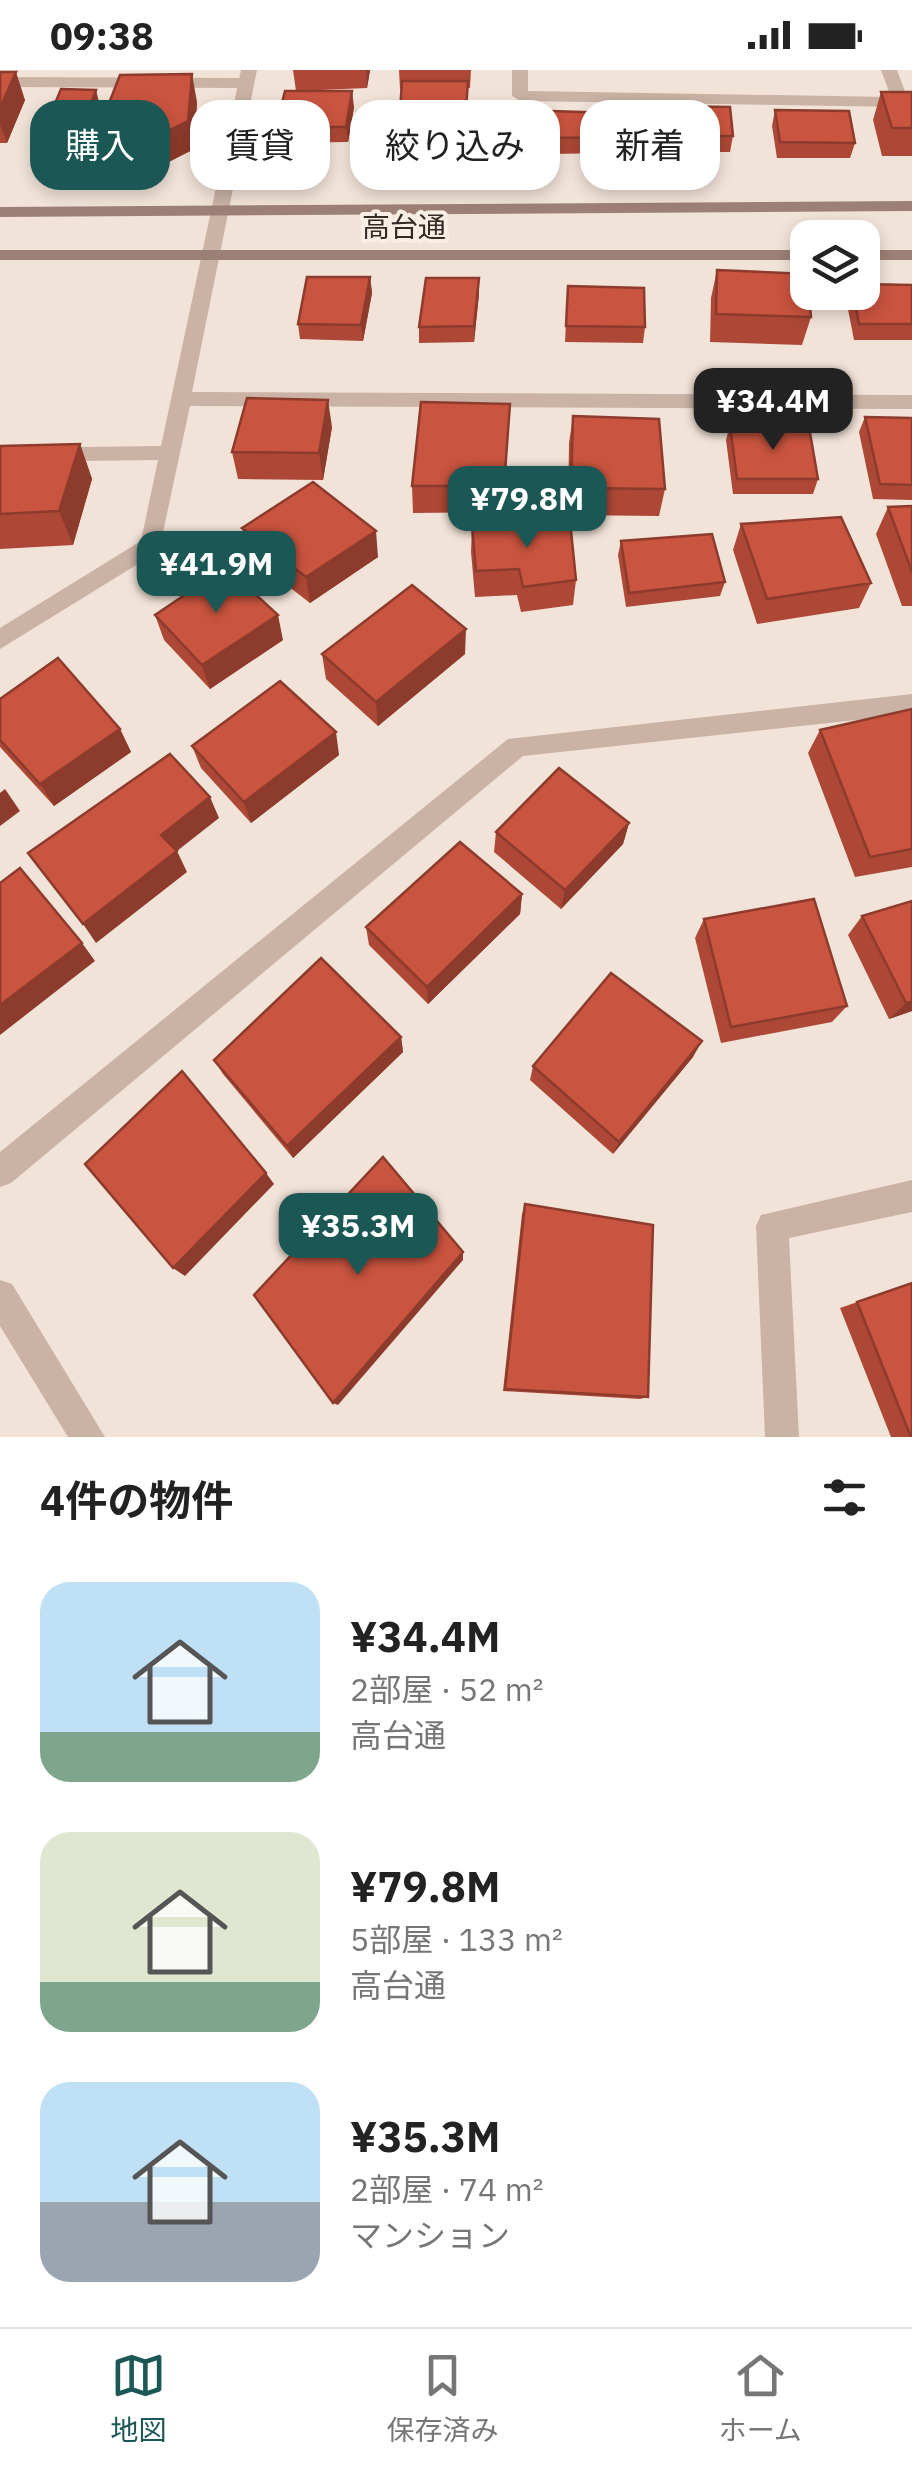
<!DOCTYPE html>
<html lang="ja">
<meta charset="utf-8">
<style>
:root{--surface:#fff;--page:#f2f2f2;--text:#222;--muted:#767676;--line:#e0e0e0;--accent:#1b5755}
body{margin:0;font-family:"IBM Plex Sans","Noto Sans JP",sans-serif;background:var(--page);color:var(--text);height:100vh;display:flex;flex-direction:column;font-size:38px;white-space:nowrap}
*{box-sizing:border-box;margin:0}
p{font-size:32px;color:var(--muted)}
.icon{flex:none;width:55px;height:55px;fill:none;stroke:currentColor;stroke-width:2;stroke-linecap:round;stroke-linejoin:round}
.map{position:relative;height:1367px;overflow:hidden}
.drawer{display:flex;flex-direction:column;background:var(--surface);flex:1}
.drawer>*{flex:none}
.banner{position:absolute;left:30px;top:30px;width:852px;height:90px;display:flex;gap:20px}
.tools{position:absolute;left:790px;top:150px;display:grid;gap:20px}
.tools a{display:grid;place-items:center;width:90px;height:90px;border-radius:20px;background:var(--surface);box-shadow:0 5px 15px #0003;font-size:50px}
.price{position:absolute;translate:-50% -85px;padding:0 22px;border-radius:20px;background:var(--accent);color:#fff;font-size:32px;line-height:65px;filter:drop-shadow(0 2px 5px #0008)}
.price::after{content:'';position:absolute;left:50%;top:60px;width:30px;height:22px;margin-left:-15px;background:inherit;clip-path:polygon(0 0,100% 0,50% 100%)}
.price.current{background:#222;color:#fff}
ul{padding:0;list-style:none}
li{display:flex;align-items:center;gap:30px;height:250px;padding:0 40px}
li span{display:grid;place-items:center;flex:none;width:280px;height:200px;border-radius:30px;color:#555}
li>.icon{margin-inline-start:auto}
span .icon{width:120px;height:120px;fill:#fffc;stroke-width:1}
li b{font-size:42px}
h2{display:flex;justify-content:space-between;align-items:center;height:120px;padding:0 40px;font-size:42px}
.pill{padding:0 35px;border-radius:30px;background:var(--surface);box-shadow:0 5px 15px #0003;font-size:35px;line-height:90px}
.pill.current{background:var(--accent);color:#fff}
.status{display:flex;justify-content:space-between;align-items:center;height:70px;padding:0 50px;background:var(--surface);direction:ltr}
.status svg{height:28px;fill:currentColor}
.menu{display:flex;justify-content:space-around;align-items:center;height:140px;border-top:2px solid var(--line);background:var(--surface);font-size:28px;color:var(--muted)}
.menu a{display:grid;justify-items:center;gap:5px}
.menu .current{color:var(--accent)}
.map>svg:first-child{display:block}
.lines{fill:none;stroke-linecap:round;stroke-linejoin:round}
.lane{fill:#cab2a4;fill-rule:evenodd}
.street{fill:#cab2a4;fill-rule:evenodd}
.secondary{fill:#9d8075;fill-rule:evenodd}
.wall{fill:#ad4836}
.shaded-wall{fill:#8d3b2c}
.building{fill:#c9543f;stroke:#8d3b2c;stroke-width:2.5}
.labels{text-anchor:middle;stroke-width:8;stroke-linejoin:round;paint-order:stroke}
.far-street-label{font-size:28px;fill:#352926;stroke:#f9eee4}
</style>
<div class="status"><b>09:38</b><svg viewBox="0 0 49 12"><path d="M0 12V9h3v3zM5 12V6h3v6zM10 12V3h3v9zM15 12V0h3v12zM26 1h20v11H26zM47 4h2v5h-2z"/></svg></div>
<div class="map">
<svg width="912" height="1367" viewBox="0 0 912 1367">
<rect width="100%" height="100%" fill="#f2e3d8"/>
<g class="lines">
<path class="lane" d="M0,7l246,1 8,5 -8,5 -246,-1z"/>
<path class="street" d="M241,0h16l-65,322 720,3v14l-722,-3 -31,145 -159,98v-21l141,-87 17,-81 -158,2v-14l161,-2z
M512,0h16v21l363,6 -10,-27h16l12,32 -8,5 -381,-6 -8,-5z
M912,624v20l-389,42 -512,427 -11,4v-35l508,-413z
M912,1110v32l-123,26 10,199h-34l-9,-211 5,-11z
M0,1210l12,4 93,153h-37l-68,-111z"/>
<path class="secondary" d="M912,131v10l-912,6v-10z
M0,180h808v10h-808z
M862,180h50v10h-50z"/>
</g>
<path class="wall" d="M293,0h77l-3,18 -71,3z
M399,0h72l-1,18h-2l-2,50h-25l-1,16 -40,1 -1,-28 2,-38h-1z
M0,2l25,28 -18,43h-7z
M881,22h31v64h-30l-9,-36z
M197,32l-3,47 -39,20 -53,1 -4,-14 -3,11 -56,1 -5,-16 19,-36 -1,-5 48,-5 -3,10h4l1,5z
M664,36l69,30 -3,16h-65l-4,-30z
M354,37l-6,35 -70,1 -2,-16z
M775,40l80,33 -5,15h-73l-5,-32z
M550,41l64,26 -2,16 -62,1z
M717,200l94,47 -9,28 -92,-3 1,-44z
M370,207l2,16 -9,48 -63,-2 -2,-15z
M912,215v55h-58l-8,-41 2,-7h14z
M568,216l77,41 -2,16 -78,-1z
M479,224l-5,48 -55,1v-16z
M510,334l-7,108 -90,1 -1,-27z
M573,346l92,73 -6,27 -91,-1 1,-72z
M865,347l47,1v82l-39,-1 -14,-67z
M730,355l88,54 -5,15h-80l-7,-54z
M332,357l-9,53 -85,-1 -6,-27z
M80,374l12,35 -19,66 -73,4v-103z
M912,436v100h-10l-26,-72 12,-27z
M741,454l130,59 -12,25 -102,16 -24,-74z
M472,456l104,54 -3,25 -52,7 -4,-17 -42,2 -4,-45z
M242,458l136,29 -68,46 -62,-48z
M621,471l104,41 -5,14 -94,11 -8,-52z
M155,545l128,25 -73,49 -46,-49z
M322,584h143l-87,72 -52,-47z
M0,629l120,30 11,23 -77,54 -54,-59z
M912,639v158l-57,10 -47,-124 12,-23z
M192,676l147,9 -88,68 -50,-55z
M629,753l-6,21 -62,65 -67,-57 2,-20z
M522,824l-2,20 -92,90 -59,-59 -3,-18z
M862,846l50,95 -23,8 -41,-84z
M704,849l143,87 -15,16 -111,21 -26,-105z
M401,967l2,15 -110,106 -70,-84 -9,-14z
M693,987l-80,97 -83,-74 3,-14z
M525,1134l123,193 -8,2 -137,-8 19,-177z
M912,1213v154h-21l-51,-129z"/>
<path class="shaded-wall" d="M366,0h4l-3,18z
M16,2l9,28 -18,43 -7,-19v-16z
M192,4l5,28 -3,47 -39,20 -7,-28z
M96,20l4,16 -8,22 -4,-16z
M352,21l2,16 -6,35 -2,-15z
M101,46l4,16 -11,10 4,14 -3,11 -5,-16z
M370,207l2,16 -9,48 -2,-16z
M479,208v16l-5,48v-16z
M328,330l4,27 -9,53 -4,-27z
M80,374l12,35 -19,66 -14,-34z
M376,461l2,26 -68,46 -4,-26z
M278,545l5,25 -73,49 -8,-24z
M466,559l-1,25 -87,72 -2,-24z
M120,659l11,23 -77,54 -14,-22z
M336,662l3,23 -88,68 -7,-21z
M5,719l15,22 -20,15v-33z
M210,727l9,21 -42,33 10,21 -91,71 -13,-19 78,-89z
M629,753l-6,21 -62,65 4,-19z
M522,824l-2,20 -92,90 -1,-17z
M82,873l13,18 -95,74v-30z
M912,931v10l-23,8 17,-16z
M401,967l2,15 -110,106 -6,-12z
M702,971l-9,16 -80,97 6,-12z
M266,1103l8,11 -89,92 -12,-8z
M463,1182v8l-125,145 -5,-2z"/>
<path class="building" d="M0,2h16l-16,36z
M192,4l-4,47 -40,20 -54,1 26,-67z
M402,11h66l-2,29h-26v16l-41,1z
M61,19l35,1 -8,22 -36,-1z
M285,21h67l-6,36h-70z
M881,22h31v36h-20z
M664,36l66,1 3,29h-66z
M775,40l74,1 6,32 -75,-1z
M550,41l64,2v24l-63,1z
M50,45l51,1 -11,35 -56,1z
M717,200l90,4 4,43 -95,-3z
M307,207h63l-9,48 -63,-1z
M426,208h53l-5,48 -55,1z
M862,214l50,1v39h-53l-6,-32h9z
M568,216l76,2 1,39 -79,-1z
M247,328l81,2 -9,53 -87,-1z
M421,332l89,2 -6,82h-92z
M573,346l86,3 6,70 -94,-1z
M865,347l47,1v67l-32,-1z
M730,355l79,2 9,52h-81z
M80,374l-21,67 -59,3v-68z
M313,412l63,49 -70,46 -64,-49z
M912,436v66l-24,-65z
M841,447l30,66 -104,16 -26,-75z
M570,451l6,59 -53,7 -4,-18 -43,2 -4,-45z
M712,464l13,48 -96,11 -8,-52z
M226,497l52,48 -76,50 -47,-50z
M412,515l54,44 -90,73 -54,-48z
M58,588l62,71 -80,55 -40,-44v-41z
M280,611l56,51 -92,70 -52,-56z
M912,639v140l-42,8 -50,-127z
M170,684l40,43 -49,38 16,16 -94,73 -55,-71z
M559,698l70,55 -64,67 -69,-58z
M460,772l62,52 -95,93 -61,-60z
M20,798l62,75 -82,62v-122z
M814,829l33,107 -116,21 -27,-108z
M912,831v100l-6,2 -44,-87z
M321,888l80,79 -114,109 -73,-86z
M611,903l91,68 -83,101 -86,-76z
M182,1001l84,102 -93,95 -88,-104z
M383,1087l80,95 -130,151 -79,-108z
M525,1134l128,21 -5,172 -143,-8z
M912,1213v154h-1l-54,-135z"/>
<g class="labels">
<g class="far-street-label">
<text x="404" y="167">高台通</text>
</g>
</g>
</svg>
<div class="tools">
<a><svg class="icon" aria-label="layers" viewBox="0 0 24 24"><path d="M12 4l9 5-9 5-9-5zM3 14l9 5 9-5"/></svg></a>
</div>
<b class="price current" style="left:773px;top:383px">¥34.4M</b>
<b class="price" style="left:527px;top:481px">¥79.8M</b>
<b class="price" style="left:216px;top:546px">¥41.9M</b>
<b class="price" style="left:358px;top:1208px">¥35.3M</b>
<div class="banner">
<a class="pill current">購入</a>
<a class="pill">賃貸</a>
<a class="pill">絞り込み</a>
<a class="pill">新着</a>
</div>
</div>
<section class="drawer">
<h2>4件の物件<svg class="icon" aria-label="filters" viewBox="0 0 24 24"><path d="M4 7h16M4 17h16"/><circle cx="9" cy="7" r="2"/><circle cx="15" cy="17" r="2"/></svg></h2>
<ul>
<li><span style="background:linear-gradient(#bfe0f5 75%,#7fa58c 0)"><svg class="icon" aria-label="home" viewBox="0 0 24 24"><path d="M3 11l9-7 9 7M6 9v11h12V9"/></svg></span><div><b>¥34.4M</b><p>2部屋 · 52 m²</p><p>高台通</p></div></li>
<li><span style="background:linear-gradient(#dfe7d0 75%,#7fa58c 0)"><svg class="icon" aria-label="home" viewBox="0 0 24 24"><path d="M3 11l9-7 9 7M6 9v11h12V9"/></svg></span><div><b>¥79.8M</b><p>5部屋 · 133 m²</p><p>高台通</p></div></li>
<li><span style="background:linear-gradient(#bfe0f5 60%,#9aa5b1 0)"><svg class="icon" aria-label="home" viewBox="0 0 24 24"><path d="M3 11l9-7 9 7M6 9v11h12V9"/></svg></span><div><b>¥35.3M</b><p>2部屋 · 74 m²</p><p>マンション</p></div></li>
</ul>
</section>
<nav class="menu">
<a class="current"><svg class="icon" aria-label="map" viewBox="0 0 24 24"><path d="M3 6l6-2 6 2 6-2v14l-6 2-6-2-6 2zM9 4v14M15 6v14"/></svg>地図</a>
<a><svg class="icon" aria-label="saved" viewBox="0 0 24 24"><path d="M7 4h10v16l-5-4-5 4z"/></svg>保存済み</a>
<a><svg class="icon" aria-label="home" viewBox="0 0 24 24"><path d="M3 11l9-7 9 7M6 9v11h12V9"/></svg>ホーム</a>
</nav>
